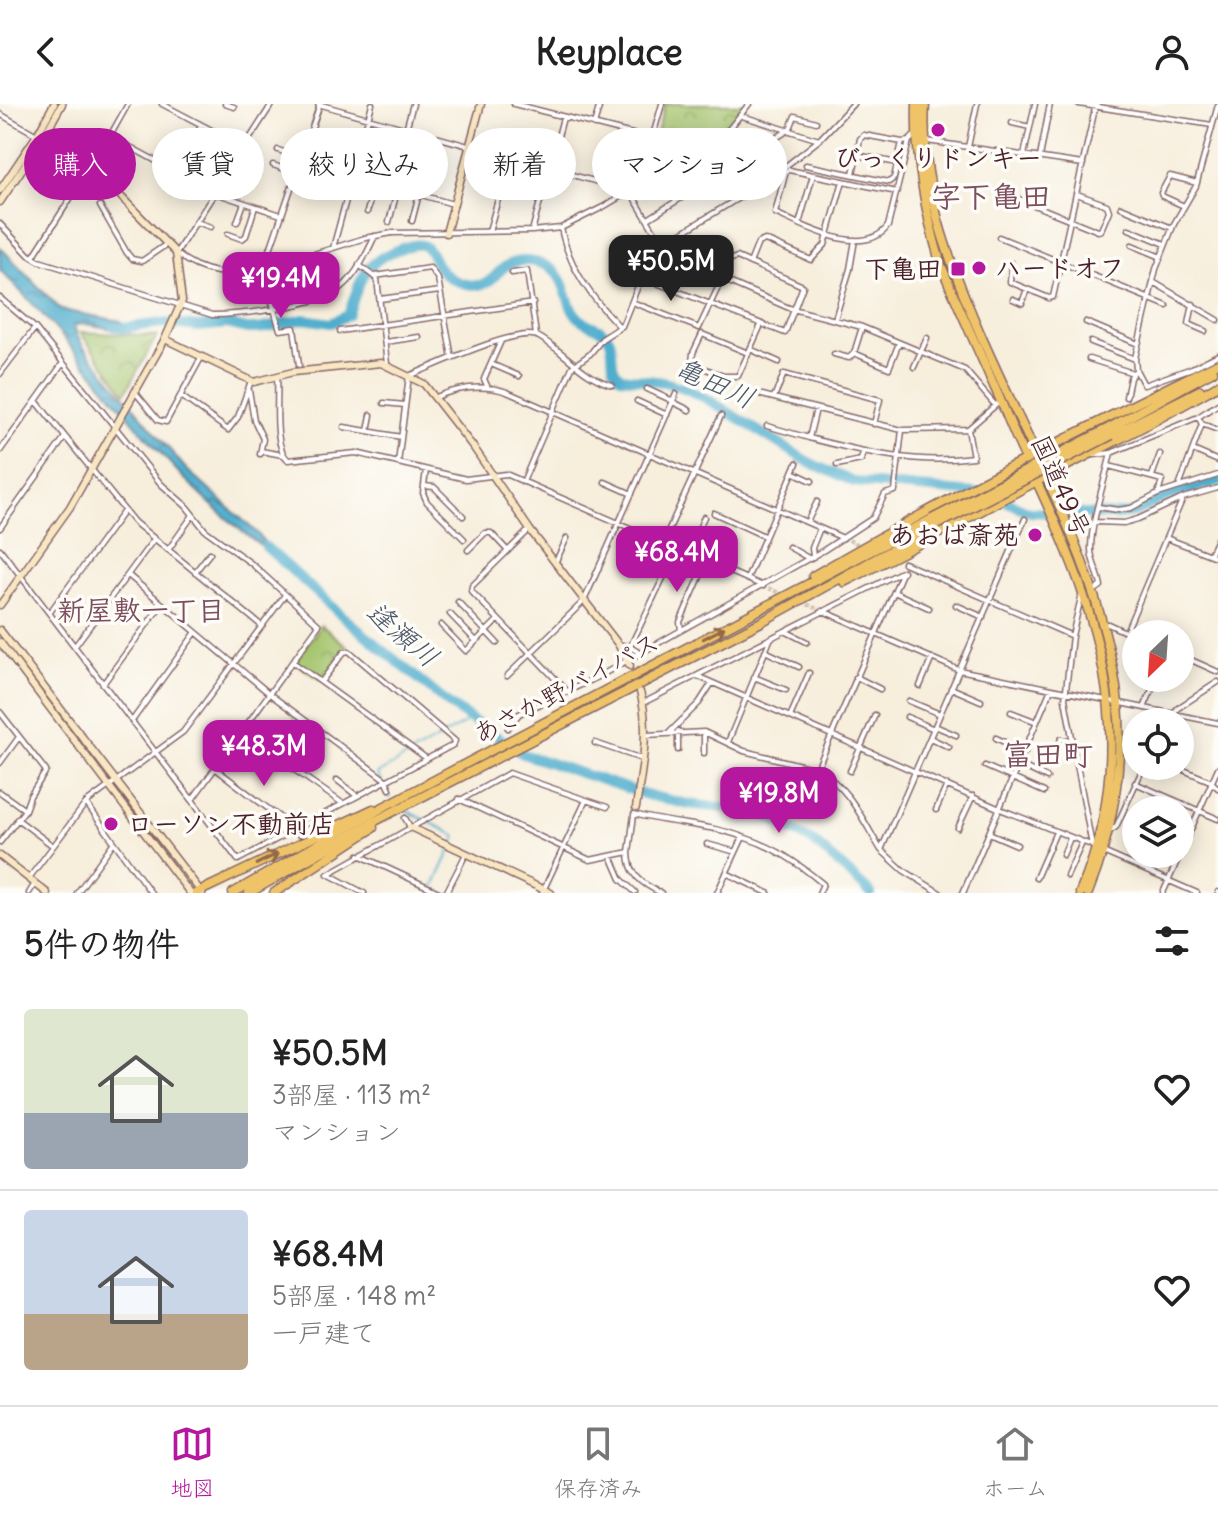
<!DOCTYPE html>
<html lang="ja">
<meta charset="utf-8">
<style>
:root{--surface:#fff;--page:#f6f6f6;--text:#222;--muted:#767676;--line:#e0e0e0;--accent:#b5179e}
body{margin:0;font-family:Delius,"Klee One",sans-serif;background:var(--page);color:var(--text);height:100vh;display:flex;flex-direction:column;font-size:30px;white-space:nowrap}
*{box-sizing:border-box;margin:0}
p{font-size:26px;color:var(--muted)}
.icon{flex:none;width:44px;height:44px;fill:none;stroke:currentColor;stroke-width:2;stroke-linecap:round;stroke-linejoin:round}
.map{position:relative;height:789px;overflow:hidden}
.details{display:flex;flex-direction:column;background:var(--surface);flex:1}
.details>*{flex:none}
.hud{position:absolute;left:24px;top:24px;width:800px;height:72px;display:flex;gap:16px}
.needle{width:52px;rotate:205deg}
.buttons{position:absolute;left:1122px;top:516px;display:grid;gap:16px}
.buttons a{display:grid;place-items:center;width:72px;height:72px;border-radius:50%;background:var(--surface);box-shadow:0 4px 20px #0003;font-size:40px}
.price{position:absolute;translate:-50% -68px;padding:0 18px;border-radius:16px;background:var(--accent);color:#fff;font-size:26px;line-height:52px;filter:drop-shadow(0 2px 4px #0008)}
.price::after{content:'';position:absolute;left:50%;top:48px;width:24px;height:18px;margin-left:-12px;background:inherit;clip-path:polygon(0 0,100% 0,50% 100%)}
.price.on{background:#222;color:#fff}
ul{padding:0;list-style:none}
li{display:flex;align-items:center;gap:24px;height:200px;padding:0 24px}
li+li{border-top:2px solid var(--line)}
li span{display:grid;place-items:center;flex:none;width:224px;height:160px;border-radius:8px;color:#555}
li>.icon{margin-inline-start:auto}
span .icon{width:96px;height:96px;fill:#fffc;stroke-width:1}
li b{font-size:34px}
h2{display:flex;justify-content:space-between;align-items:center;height:96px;padding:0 24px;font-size:34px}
.tag{padding:0 28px;border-radius:36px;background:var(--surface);box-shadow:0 4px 20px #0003;font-size:28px;line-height:72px}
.tag.on{background:var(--accent);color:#fff}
header{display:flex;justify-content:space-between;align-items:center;height:104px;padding:0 24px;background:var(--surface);font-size:36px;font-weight:700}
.tabs{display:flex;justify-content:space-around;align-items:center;height:112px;border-top:2px solid var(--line);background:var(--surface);font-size:22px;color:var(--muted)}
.tabs a{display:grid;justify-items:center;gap:4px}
.tabs .on{color:var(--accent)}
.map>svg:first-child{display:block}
.park{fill:url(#park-crowns);stroke:#77724c;stroke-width:2}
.water{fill:url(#water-ripples);stroke:#4c667c;stroke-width:2}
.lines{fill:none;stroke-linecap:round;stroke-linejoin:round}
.stream{stroke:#4fadcd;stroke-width:2}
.river{stroke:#4fadcd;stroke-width:10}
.street-tunnel{stroke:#d4c5b9;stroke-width:4;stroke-dasharray:4 2;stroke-linecap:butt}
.street-casing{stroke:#876769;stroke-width:7}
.secondary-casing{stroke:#876769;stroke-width:9}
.highway-casing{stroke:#876769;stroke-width:11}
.street{stroke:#fff;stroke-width:4}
.secondary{stroke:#f9e7c3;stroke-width:6}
.highway{stroke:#efc469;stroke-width:8}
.highway-bridge-casing{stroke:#876769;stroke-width:11;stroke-linecap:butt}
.highway-bridge{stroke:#efc469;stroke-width:8}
.oneway{stroke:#946947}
.poi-dot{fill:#b5179e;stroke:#fdfcf7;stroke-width:3}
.labels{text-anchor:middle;stroke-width:7;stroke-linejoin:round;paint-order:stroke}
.poi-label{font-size:26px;font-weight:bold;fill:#4a1f2b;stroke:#fdfcf7;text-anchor:start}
.street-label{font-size:26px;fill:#4a1f2b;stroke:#fdfcf7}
.water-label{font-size:28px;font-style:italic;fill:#4c586c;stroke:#fdfcf7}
.neighbourhood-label{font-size:28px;font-weight:bold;fill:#7c4f60;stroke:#fdfcf7}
.quarter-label{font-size:30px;font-weight:bold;fill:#7c4f60;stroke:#fdfcf7}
</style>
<header><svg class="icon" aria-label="back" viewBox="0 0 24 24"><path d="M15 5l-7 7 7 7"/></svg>Keyplace<svg class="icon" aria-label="person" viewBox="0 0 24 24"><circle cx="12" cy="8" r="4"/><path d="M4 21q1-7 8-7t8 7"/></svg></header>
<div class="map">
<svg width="1218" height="789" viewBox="0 0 1218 789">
<defs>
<pattern id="park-crowns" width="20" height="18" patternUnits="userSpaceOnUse" patternTransform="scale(2)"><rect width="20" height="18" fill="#a4c56d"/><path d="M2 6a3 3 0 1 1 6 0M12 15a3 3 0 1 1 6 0" fill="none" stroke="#889f5a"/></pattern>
<pattern id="water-ripples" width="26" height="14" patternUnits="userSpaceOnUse" patternTransform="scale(2)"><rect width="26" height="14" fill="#4fadcd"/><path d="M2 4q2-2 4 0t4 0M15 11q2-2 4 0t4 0" fill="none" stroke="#448ca7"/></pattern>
</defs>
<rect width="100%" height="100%" fill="#fdfcf7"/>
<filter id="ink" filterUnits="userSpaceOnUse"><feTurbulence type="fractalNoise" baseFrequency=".0125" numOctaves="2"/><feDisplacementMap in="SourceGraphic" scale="16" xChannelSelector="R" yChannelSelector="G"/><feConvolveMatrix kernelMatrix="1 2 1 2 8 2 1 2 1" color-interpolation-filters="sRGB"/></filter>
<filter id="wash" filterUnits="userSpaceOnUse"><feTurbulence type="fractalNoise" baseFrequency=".006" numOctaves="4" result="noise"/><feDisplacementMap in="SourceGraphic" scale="32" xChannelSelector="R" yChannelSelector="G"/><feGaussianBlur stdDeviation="1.8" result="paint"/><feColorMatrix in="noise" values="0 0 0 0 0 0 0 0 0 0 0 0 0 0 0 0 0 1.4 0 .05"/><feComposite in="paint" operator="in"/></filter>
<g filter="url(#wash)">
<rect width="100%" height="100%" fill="#f7eedc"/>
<path class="park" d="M665,0h81c-18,29 -49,43 -78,59l-13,-24z
M80,228l77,4 -32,57z
M321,521l26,21 -26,34 -26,-18z"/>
<path class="water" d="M0,143l61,63 60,11 8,11 -44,-8 -11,1 3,11 8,13 101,120 70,63 20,24c-85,-57 -140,-132 -205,-209 -22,-27 -47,-52 -71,-77z"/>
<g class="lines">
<path class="stream" d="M390,694l-13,-24 93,-54
M403,705l54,27 -26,57"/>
<path class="river" d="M113,222l10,2 41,-5 34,4 29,-3 20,5h12l45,-10 27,4 17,-8c13,-36 14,-53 54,-67 7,-2 17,-6 24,-1 6,5 8,15 13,21 8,11 24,17 37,17 15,1 19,-12 30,-19 13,-8 35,-6 47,4 15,13 12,35 26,48 9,9 23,8 30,20 7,14 -2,28 12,39l43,5 20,6 23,11 103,64 44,19 120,11 26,6 30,13 84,3 19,-2 34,-17 51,-15
M266,443l81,73 104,86 72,48 124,41 40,9 72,8 55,30 57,51"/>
</g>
</g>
<g filter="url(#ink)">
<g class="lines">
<path class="street-tunnel" d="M843,434l18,7
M763,482l60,25"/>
<g class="street-casing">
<path id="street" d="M162,0l84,44
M225,0l9,3
M272,0l-96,149c26,22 55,23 87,17l102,-32 27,-5 140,-2 29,-3 42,-21 105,-62 22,-17 19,-24
M318,0l312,87 32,53
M514,0l138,35
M662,0l-10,35 15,29
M1079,0l133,21
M1218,1l-22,81 -22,38 -18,45 -21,89 1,12 8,15 48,-17 26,-13
M0,10l37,21
M742,12l77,24
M1012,19l18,4
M594,21l6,-21
M406,25l7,-25
M789,27l6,-15 21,6
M110,32l105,57 66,22
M927,37l156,23
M968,43l9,-43
M278,46l24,8
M857,51l40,8
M1024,51l11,-51
M1040,53l10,-53
M164,61l7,-13 26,5
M273,61l23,8
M806,61l83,17 5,-4 8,-36
M196,64l4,-44
M783,64l3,3 -11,42c29,13 89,46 113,13l21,-85 5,-5
M786,67l3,-1 108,22
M853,70l7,-35 4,-4 38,7 7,-1
M352,71l101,29
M1019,95l79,32 3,-1 8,-19 -2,-6 -30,-11
M100,102l27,47 5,6 10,2 25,-17
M1184,102l-22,-10 -1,-3 9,-17 27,7
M1121,103l51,21
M367,108l8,-30
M648,115l139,-88
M412,117l7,-27
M196,118l15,5
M237,118l7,-19
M389,118l9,-34
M0,120l29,31 10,6 173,54c30,0 106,-9 129,-27 15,-12 26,-35 34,-52
M799,120l14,-49
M561,124c8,40 31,71 59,99
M1129,125l36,15
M489,127l21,-74
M532,127l31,-113
M228,130l14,5 4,-3 9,-29
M999,133l168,69
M1132,141l29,12
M333,144l39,-144
M33,153l77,-121 18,-32
M646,157l45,19 4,-2 7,-17 -2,-4 -30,-12 -3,-4
M750,159l8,-20 7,-3 46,20 14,-15 18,-64
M1011,159l-1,19 39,16 4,-1 43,-193
M359,161l18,14 10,85
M512,169l15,-2 9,64
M375,172l55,-8 8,11 14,79
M641,173l144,56 18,-47 -66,-29 -8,3 -7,18
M1153,178l65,38
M0,194l35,30 126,156 25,22 19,24 47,34 67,61 -127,175
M380,195l60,-8
M1013,195l9,4 5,-14
M632,198l67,26 23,-49 67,29 73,19 103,43 30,35
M1193,200l-4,20 16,7
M835,215l15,-50 5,-29
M1086,218l52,22
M862,223l-8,26 35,15 10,-25
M340,227l193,-28
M385,238l34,-5
M1091,238l44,17
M750,245l29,13
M748,249l-46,-19 -9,19 -1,10 31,13h15l23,-51
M834,250l15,4 5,-5
M1089,255l44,14
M491,260l28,12
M299,261l-5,-37 -14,2 -17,-60 57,-166
M914,263l13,-29
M0,270l35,-46
M277,272c2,22 -5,69 11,84l68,-7 110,26 40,-5 257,112
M488,284l-4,-9 17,-38
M647,285l26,12
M249,286l5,30 9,19 -3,15
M135,288l23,28 8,2 35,-64
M762,291l140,35 66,-1 29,-25
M181,292l47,34 10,-13 13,-36
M436,293c22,-9 47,-13 71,-5l336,146
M774,293l10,-23 96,26 -6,24
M1126,293l4,-19 4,-6
M637,297l30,14
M37,298l97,120 128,104
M673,298l16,8
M384,299l21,2
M816,305l-7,29c53,14 108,27 164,19l-5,-28
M1202,320l16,6
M767,322l42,12
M344,323l57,10
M368,327l3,-16
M1193,346l25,11
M0,347l63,-88
M261,347l22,4
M1094,351l17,-2
M398,359l11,-87c23,-9 111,-51 130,-39 25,14 44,40 73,48
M837,361l24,-5 2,-8
M1109,362l53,14 -4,14
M426,366l-3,23 4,9 37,37
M793,368l19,9
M1152,372l8,-22
M523,378l49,-115 18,-13 12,-15 20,-13 30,-75 116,-71 51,-40 34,-36
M605,378l27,12
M424,382l10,1 29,29
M1179,383l23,-63 -4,-7
M1099,403l19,3 13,-2 27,-14 60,-19
M714,409l50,23
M807,418l10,-20
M1096,418l28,1 14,-4 45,-21 35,-10
M0,424l65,-91
M529,426l-57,56 -1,5 97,101
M1166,434l52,20
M663,438l58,-126
M789,443l21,12
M0,445l238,311 215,-115 2,-4 -106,-90 -5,1 -23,30
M168,446l25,-35
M468,446l17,-17h6l17,18
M691,450c6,-13 7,-25 13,-37
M1210,450l8,-17
M813,453l-1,-9 8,-20
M555,459l12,-25
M904,459l168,73
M195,468l15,-19
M128,471l143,120 115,85 4,9
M747,475l50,-116
M1094,487l7,-5c-2,-13 -10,-24 -10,-37 0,-28 14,-69 20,-96l87,-36 20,-13
M894,488l35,16
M1082,489l-10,43 -7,63 27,147
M458,498l39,41
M956,501l27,12
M823,507l136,59 259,53
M50,508l74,-101
M450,510l26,27
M441,521l25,26 32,-31
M1103,521l5,-1 28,13
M681,526l-1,-8 27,-61
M785,527l22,11
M1126,528l57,-134
M618,540l12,3 10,6
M75,542l79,-107
M630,543l47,-98
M765,547l34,16
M1180,551l38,17
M293,558l133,96
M507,572l77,-75 92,-207
M697,572l303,133 96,38
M754,573l32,13
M856,573l24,12
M103,580l59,-80
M920,582l12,-28
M951,584l30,13
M909,597l31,13
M643,599l260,-132 -86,198 -73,-18 -40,-19 -58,3
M1144,604l13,-30
M0,608l46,59 -16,25 -5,14
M1011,608l26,10
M790,613l19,-44
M907,613l27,12
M132,617l64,-89
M1165,618l13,-14 40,-26
M935,622l21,9
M508,624l11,-14 79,-37 226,-127 49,-32 12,-24 10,-3 7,-61
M670,628l29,-29 13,-20
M243,630l99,69
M930,634l19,9
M996,634l29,14
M728,638l42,-102
M595,639l47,16
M678,646v-19
M704,649v-21
M1053,653l8,-18 12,2
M0,659l19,-26
M1020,661l27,13
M985,662l59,26
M216,665l79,60 4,6
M817,665c33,19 45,50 64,81
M850,667l25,-56
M1186,667l24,10 8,7
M337,676l20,16
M1135,679l83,36
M0,688l25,18 -25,32
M459,695l131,61 39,-8c0,23 13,32 32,41
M586,696l21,7
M86,699l65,90
M936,706l11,-25
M634,710c36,10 74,10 109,23
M405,714l5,9
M17,715l36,27
M1180,719l11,5
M958,724l15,-32
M989,729l28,12
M1107,729l9,-6 28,-61
M707,740l29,8
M629,748l5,-37
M1103,748l94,41
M359,751l82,38
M1063,751l7,-17
M611,752l10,23 14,13
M726,769l42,20
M1067,772l15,-33
M29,774l57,-75 97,-71 102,-137
M1036,774l20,-46
M29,789l5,-8
M77,789l37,-51
M364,789l-36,-19 181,-101 77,27 -44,93
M446,789l20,-39
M717,789l26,-56c32,10 55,26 80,47l-4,9
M940,789l-37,-23 -22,-20 144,-331
M963,789l88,-204
M1163,789l55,-125
M1218,789v-1"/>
</g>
<g class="secondary-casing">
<path id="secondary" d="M0,86l37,-55 17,-31
M0,98l43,-64 19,-34
M446,129l35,-129
M165,235l89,43 39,-10 88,-9 43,21 50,64 56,82 88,114 12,22
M0,501l70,-98 95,-168 17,-38 -6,-48 -85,-87 -54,-31
M0,526l202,263
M0,538l190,251
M636,704c5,-36 15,-80 4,-116
M410,723l141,66
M0,752l47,37"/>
</g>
<g class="highway-casing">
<path id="highway" d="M917,0c-2,56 8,108 24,161 17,41 36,82 54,123 11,24 20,49 32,73 68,142 119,277 53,432
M925,0c-5,82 22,153 54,227 50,116 126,245 139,372 6,64 -6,131 -30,190
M1109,324l104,-57
M1112,331l88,-45
M813,472c131,-77 268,-146 405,-213
M844,478c66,-32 130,-68 195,-102 60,-31 121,-60 179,-95
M196,789l177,-84
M233,789l152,-87 547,-287
M249,789l128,-73 384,-198 174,-96
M274,789l99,-65"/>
</g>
<use href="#street" class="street"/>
<use href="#secondary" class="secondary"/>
<use href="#highway" class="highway"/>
<g class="highway-bridge-casing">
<path id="highway-bridge" d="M932,415l177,-91
M935,422l177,-91"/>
</g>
<use href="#highway-bridge" class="highway-bridge"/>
</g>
<defs><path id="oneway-shaft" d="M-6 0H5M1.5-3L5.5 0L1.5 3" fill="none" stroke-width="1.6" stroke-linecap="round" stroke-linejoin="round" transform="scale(2)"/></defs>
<g class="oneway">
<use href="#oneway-shaft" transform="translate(714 529) rotate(-28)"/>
<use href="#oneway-shaft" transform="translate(267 755) rotate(-26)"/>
</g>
</g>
<g class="poi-dot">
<circle cx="938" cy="26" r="8"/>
<circle cx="979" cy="164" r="8"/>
<rect x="950" y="157" width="16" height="16" rx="4"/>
<circle cx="1035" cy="431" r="8"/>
<circle cx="111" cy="720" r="8"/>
</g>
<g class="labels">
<g class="poi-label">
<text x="938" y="63" text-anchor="middle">びっくりドンキー</text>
<text x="995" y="173">ハードオフ</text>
<text x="942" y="174" text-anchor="end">下亀田</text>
<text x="1019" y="440" text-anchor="end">あおば斎苑</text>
<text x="127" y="729">ローソン不動前店</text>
</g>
<g class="street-label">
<text transform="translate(1061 382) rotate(66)" y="9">国道49号</text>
<text transform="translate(566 584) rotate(-28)" y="9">あさか野バイパス</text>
</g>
<g class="water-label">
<text transform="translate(715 279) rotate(24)" y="10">亀田川</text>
<text transform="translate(403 530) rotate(40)" y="10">逢瀬川</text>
</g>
<g class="neighbourhood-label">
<text x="141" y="516">新屋敷一丁目</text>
</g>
<g class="quarter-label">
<text x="991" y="103">字下亀田</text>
<text x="1048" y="661">富田町</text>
</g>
</g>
</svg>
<div class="buttons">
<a><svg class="needle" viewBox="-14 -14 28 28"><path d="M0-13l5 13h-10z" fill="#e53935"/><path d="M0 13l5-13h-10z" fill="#767676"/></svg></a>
<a><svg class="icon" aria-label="locate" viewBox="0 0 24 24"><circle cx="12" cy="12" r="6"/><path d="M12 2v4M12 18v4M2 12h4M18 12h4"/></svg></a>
<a><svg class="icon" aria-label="layers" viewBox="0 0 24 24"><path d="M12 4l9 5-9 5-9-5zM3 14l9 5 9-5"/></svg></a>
</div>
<b class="price on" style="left:671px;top:199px">¥50.5M</b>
<b class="price" style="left:281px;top:216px">¥19.4M</b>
<b class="price" style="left:677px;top:490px">¥68.4M</b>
<b class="price" style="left:264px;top:684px">¥48.3M</b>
<b class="price" style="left:779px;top:731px">¥19.8M</b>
<div class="hud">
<a class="tag on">購入</a>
<a class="tag">賃貸</a>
<a class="tag">絞り込み</a>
<a class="tag">新着</a>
<a class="tag">マンション</a>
</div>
</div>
<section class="details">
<h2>5件の物件<svg class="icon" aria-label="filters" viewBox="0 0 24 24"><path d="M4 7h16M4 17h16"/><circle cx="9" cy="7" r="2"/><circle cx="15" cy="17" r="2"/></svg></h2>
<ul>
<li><span style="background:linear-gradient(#dfe7d0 65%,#9aa5b1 0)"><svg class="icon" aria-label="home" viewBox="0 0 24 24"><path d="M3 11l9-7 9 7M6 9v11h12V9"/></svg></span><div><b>¥50.5M</b><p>3部屋 · 113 m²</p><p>マンション</p></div><svg class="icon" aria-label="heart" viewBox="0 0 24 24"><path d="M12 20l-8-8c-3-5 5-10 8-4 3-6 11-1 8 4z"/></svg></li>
<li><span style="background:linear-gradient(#c9d6e8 65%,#b9a48a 0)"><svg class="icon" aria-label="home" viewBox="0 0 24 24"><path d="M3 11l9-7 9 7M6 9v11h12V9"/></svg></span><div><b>¥68.4M</b><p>5部屋 · 148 m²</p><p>一戸建て</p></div><svg class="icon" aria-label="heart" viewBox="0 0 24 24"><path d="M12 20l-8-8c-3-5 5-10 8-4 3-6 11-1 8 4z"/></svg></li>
</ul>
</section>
<nav class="tabs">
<a class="on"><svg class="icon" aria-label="map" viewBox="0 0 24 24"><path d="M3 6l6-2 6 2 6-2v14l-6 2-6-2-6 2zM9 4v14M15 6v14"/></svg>地図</a>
<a><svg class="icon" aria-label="saved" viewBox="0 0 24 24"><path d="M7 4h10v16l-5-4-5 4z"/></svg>保存済み</a>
<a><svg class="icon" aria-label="home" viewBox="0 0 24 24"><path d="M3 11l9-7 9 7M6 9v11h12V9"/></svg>ホーム</a>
</nav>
